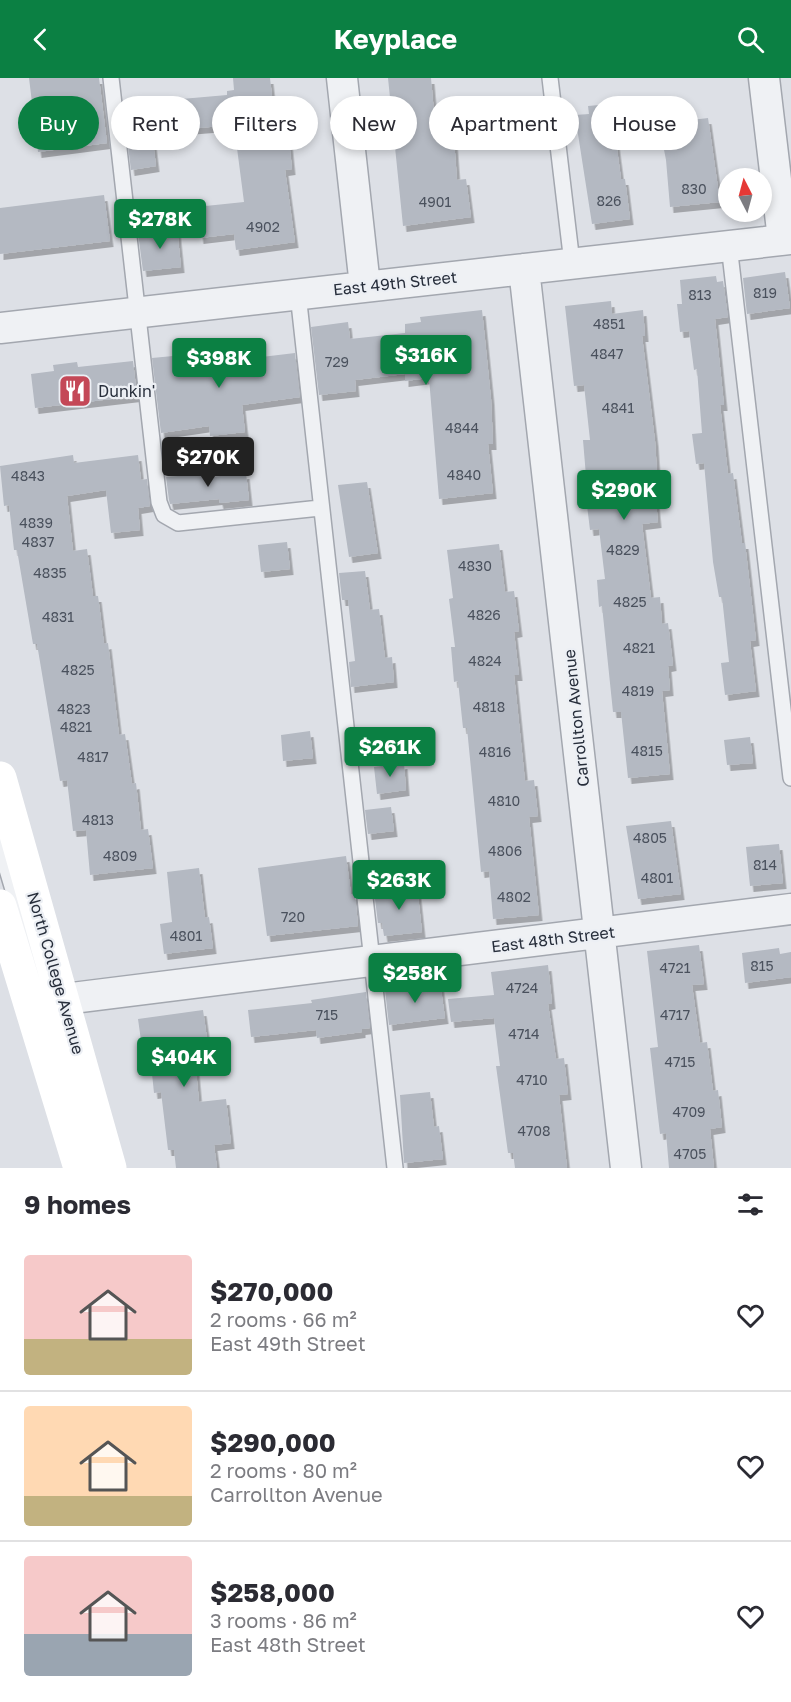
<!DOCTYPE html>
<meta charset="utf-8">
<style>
:root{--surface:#fff;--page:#f2f2f3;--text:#2b2b33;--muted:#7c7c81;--line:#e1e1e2;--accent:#0b8043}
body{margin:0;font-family:"Golos Text",sans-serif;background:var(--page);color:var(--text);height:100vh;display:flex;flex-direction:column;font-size:22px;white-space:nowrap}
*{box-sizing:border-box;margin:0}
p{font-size:20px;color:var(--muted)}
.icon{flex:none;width:33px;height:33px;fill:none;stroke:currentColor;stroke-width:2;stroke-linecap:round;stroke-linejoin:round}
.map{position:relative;height:1090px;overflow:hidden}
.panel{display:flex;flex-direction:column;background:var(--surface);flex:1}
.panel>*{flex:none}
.guide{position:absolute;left:18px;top:18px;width:756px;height:54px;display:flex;gap:12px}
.needle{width:39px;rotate:354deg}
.tools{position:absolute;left:718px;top:90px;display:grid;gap:12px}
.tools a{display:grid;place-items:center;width:54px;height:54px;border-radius:50%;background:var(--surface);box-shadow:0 3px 9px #0003;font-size:30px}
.price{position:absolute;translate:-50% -51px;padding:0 14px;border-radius:6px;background:var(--accent);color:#fff;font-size:20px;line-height:39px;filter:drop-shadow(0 2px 3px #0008)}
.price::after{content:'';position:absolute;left:50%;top:36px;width:18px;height:14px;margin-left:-9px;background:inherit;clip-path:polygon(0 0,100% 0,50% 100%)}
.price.selected{background:#222;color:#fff}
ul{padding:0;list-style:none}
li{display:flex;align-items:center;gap:18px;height:150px;padding:0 24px}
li+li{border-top:2px solid var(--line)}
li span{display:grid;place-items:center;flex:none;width:168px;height:120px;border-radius:6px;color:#555}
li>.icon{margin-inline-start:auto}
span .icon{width:72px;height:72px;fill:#fffc;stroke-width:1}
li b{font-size:26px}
h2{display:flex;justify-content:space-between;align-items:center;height:72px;padding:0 24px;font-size:26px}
.tag{padding:0 21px;border-radius:27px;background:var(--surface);box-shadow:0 3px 9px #0003;font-size:21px;line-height:54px}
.tag.selected{background:var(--accent);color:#fff}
header{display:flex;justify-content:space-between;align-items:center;height:78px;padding:0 24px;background:var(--accent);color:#fff;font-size:27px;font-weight:700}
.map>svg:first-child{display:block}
.building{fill:#b4b9c2;filter:url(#shadow)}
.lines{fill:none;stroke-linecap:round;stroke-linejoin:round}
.service-casing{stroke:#a3a7af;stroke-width:18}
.minor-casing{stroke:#a3a7af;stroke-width:33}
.service{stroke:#eff1f4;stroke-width:15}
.minor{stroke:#eff1f4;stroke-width:30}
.secondary{stroke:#fff;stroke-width:33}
.labels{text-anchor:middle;stroke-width:4.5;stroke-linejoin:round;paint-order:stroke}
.number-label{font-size:14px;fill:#4a515d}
.street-label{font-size:16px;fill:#272e3b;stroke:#eceff4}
.poi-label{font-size:16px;fill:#272e3b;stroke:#eceff4;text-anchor:start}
</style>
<header><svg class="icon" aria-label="back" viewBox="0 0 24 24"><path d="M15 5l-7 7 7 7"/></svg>Keyplace<svg class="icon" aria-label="search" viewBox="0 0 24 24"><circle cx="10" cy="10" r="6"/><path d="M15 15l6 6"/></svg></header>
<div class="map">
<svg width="791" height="1090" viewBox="0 0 791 1090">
<defs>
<filter id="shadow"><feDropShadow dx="3.5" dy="6" stdDeviation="0" flood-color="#0004"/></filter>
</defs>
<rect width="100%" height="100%" fill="#dde0e6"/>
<path class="building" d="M29,0h70l8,65 -69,9z
M233,0h37l6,55 12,-2 4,38 -7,1 10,72 -59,8 -2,-16 -34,4 -4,-31 48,-5 -10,-77 -61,5 -3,-30 57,-5v-4l7,-1z
M388,0h43l3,35 18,-1 5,68 9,-1 5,38 -68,9z
M611,26l10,75h4l5,40 -38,5 -17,-109 14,-1 -1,-8z
M708,40l12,84 -50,5 -4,-47 -7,-36z
M153,64l3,24 -25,4 -3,-24z
M104,117l6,46 -110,13v-46z
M177,150l4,39 -38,4 -5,-38z
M785,194l5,36 -43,6 -4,-36z
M716,198l1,6 6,-1 5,36 -13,2 9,86h-4l8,69 5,-1 9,70h3l11,97 -6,1 6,50 -31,4 -4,-32 8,-1 -7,-65h-3l-6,-35 -9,-99 -8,1 -4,-30 10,-1 -5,-64 -3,1 -5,-39 -9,1 -3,-28h5l-2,-24z
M611,223l1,13 31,-4 2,26h-3l13,105 2,31h-4l5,50 -16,2 9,74 9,-1 2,27 6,-1 5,42 -5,1 2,24 -8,1 8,83 -42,4 -7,-66h-8l-11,-106 -3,1 -2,-27 8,-1 -6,-50 -9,1 -5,-41 2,-1 -4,-48h7l-6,-55 -10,1 -9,-80z
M482,232l9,89 2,45h-5l5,49 -54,6 -10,-121 -24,3v-7l-50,6 1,11 -37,4 -8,-68 37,-5 2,17 55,-6v-9l16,-2 -1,-5z
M236,272l1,10 58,-7 5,44 -58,8 3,27 -35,4 -1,-10 -48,7 -9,-75z
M133,283l4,35 -102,12 -4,-34 23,-3 -1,-6 24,-3 1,5z
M73,377l1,8 64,-8 3,25 6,-1 3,27 -12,2 2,22 -29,3 -5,-43 -39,6 6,55 14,-2 6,47h5l6,48 4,-1 11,92 6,-1 7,50 4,-1 5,47 7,-1 5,39 -63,7 -4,-45 -13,1 -6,-51 -7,1 -23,-137h-4l-16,-94h-3l-5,-45 -5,1 -4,-40z
M246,395l3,27 -29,3 -1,-4 -49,5 -1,-4 -3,-23 36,-3 1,4z
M367,404l11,71 -29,4 -11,-72z
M287,464l3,27 -29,3 -3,-27z
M499,466l6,48 9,-1 5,40 -5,1 5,43h-5l11,106 9,-1 4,36 -9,1 10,98 -46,4 -4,-48 -8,1 -14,-144h-4l-5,-47 -4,1 -3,-35h4l-6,-48 4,-1 -6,-48z
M365,493l5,39 9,-1 6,49 7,-1 2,25 -43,5 -2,-25 6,-1 -7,-61h-6l-3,-27z
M310,653l3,27 -30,3 -2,-26z
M750,659l3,26 -26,2 -3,-25z
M404,685l2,27 -29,4 -3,-27z
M391,729l3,24 -26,3 -3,-24z
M671,743l10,73 -43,5 -12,-73z
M779,766l4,39 -33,3 -4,-39z
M346,778l5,38h4l3,32 -91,10 -9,-68z
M199,790l6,50 4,-1 4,31 -49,6 -4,-30 12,-2 -5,-50z
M417,808l5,46 -38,4 -2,-13h-4l-4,-32z
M699,867l5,39 -12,1 8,58 7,-1 6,49 5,-1 4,37 -12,2 4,39h-45l-3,-35 -6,1 -10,-86 8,-1 -11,-96z
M779,870l1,6 11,-2v25l-46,6 -3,-30z
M548,887l4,38 -4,1 8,55 8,-1 4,36 -9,1 8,73h-52l-2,-15h-5l-7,-51 -5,-36h4l-6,-48 -43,4 -3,-23 46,-4 -3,-23z
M440,904l5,36 -56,7 -4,-35z
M366,914l4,36 -8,1v3l-45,6 -1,-8 -65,7 -3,-27 64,-7 -1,-3z
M203,932l5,36 -14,2 5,54 27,-3 5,44 -17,2 3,23h-41l-2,-18h-6l-7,-58 -7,1 -4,-39 -7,1 -5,-36z
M430,1014l4,35 5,-1 4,33 -39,4 -4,-68z"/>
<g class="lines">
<g class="service-casing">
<path id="service" d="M111,0l48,424 5,13 14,8 142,-15
M550,0l22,185
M729,167l62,533
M298,216l97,874
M0,768l42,141"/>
</g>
<g class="minor-casing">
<path id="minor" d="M342,0l23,208
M764,0l19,161
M524,191l102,899
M0,250l791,-89
M64,921l727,-90"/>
</g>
<use href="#service" class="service"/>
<use href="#minor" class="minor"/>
<path class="secondary" d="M0,700l110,390
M0,828l80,262"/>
</g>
<defs>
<g id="restaurant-square" transform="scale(1.725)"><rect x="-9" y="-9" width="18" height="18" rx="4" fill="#c44857" stroke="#eceff4"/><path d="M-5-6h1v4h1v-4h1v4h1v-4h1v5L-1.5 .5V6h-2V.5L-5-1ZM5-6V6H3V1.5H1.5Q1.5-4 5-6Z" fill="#fff"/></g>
</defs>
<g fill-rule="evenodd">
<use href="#restaurant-square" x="75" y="313"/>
</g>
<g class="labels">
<g class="number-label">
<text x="694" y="116">830</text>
<text x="609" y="128">826</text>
<text x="435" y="129">4901</text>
<text x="263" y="154">4902</text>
<text x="765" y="220">819</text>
<text x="700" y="222">813</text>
<text x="609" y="251">4851</text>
<text x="607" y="281">4847</text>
<text x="337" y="289">729</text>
<text x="618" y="335">4841</text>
<text x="462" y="355">4844</text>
<text x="464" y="402">4840</text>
<text x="28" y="403">4843</text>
<text x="36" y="450">4839</text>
<text x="38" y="469">4837</text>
<text x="623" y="477">4829</text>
<text x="475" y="493">4830</text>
<text x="50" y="500">4835</text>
<text x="630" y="529">4825</text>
<text x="484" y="542">4826</text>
<text x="58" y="544">4831</text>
<text x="639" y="575">4821</text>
<text x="485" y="588">4824</text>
<text x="78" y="597">4825</text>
<text x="638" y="618">4819</text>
<text x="489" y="634">4818</text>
<text x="74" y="636">4823</text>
<text x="76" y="654">4821</text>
<text x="647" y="678">4815</text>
<text x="495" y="679">4816</text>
<text x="93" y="684">4817</text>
<text x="504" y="728">4810</text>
<text x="98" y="747">4813</text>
<text x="650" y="765">4805</text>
<text x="505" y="778">4806</text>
<text x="120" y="783">4809</text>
<text x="765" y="792">814</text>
<text x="657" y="805">4801</text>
<text x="514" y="824">4802</text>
<text x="293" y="844">720</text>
<text x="186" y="863">4801</text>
<text x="762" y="893">815</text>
<text x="675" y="895">4721</text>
<text x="522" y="915">4724</text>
<text x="327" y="942">715</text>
<text x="675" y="942">4717</text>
<text x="524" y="961">4714</text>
<text x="680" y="989">4715</text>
<text x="532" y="1007">4710</text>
<text x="689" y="1039">4709</text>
<text x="534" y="1058">4708</text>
<text x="690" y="1081">4705</text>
</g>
<g class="street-label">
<text transform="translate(395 205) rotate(-6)" y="6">East 49th Street</text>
<text transform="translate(576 640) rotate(-96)" y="6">Carrollton Avenue</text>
<text transform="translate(553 861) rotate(-7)" y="6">East 48th Street</text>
<text transform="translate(56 895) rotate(74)" y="6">North College Avenue</text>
</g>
<g class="poi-label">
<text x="98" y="319">Dunkin'</text>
</g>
</g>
</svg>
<div class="tools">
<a><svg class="needle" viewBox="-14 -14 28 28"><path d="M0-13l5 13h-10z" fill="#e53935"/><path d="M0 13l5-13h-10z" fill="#7c7c81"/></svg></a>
</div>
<b class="price" style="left:160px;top:172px">$278K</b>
<b class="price" style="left:426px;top:308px">$316K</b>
<b class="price" style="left:219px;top:311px">$398K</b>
<b class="price selected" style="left:208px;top:410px">$270K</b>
<b class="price" style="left:624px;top:443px">$290K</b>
<b class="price" style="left:390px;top:700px">$261K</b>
<b class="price" style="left:399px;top:833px">$263K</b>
<b class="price" style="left:415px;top:926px">$258K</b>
<b class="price" style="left:184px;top:1010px">$404K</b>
<div class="guide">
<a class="tag selected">Buy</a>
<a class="tag">Rent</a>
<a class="tag">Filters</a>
<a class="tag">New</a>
<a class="tag">Apartment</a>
<a class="tag">House</a>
</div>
</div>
<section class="panel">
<h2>9 homes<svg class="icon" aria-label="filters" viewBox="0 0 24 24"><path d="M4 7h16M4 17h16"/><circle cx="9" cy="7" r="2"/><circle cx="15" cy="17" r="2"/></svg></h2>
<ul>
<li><span style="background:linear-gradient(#f6c9c9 70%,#c2b280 0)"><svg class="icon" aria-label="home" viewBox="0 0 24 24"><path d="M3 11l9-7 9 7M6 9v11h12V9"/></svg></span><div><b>$270,000</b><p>2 rooms · 66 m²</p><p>East 49th Street</p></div><svg class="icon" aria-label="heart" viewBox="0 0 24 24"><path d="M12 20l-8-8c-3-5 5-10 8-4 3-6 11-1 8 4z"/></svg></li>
<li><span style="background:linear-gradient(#ffd9b3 75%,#c2b280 0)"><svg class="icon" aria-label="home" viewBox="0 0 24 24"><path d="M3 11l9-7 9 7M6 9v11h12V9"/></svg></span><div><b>$290,000</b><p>2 rooms · 80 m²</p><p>Carrollton Avenue</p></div><svg class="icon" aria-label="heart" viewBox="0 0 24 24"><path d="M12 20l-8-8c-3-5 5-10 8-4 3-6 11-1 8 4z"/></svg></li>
<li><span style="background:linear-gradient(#f6c9c9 65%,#9aa5b1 0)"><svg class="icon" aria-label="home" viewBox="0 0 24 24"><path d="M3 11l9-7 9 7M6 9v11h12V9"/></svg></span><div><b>$258,000</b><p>3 rooms · 86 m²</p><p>East 48th Street</p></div><svg class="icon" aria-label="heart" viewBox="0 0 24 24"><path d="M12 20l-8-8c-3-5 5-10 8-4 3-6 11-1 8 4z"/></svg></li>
</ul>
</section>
